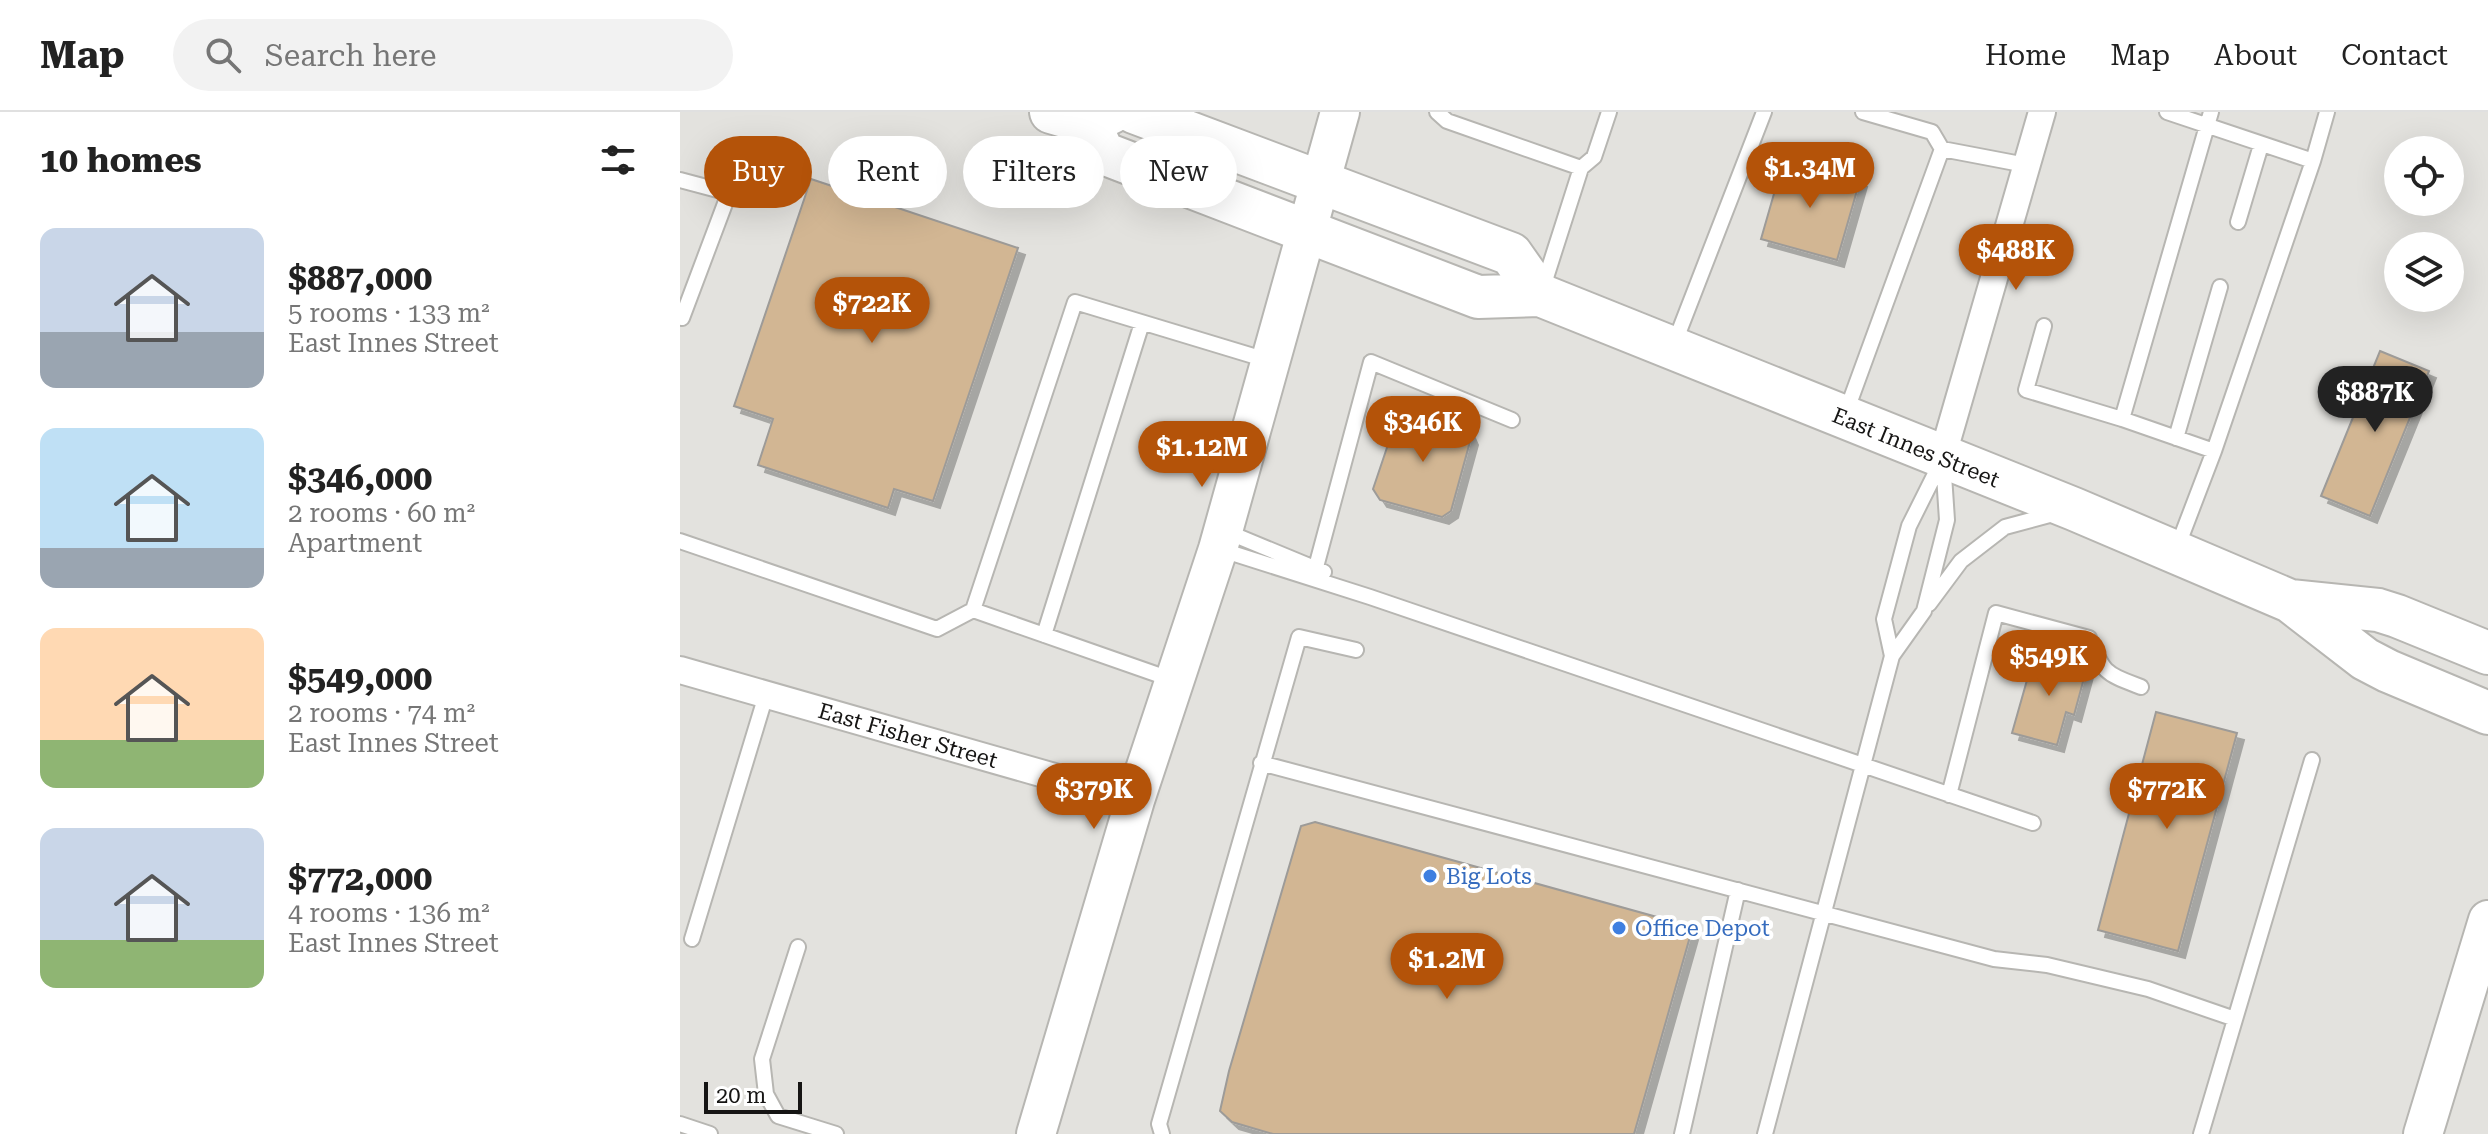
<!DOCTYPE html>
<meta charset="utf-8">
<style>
:root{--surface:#fff;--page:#f2f2f2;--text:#222;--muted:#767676;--line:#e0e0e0;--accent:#b45309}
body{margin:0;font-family:"Roboto Serif",serif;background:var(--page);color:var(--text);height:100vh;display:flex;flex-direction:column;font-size:30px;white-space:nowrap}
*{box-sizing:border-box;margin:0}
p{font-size:26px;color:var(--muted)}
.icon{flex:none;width:44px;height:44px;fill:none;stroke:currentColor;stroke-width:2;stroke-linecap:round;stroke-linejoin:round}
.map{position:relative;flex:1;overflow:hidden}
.drawer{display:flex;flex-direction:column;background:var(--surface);width:680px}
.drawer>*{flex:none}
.hud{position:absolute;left:24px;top:24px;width:760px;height:72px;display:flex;gap:16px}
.tools{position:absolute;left:1704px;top:24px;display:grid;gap:16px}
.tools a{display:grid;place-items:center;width:80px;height:80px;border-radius:50%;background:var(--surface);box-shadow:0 8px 32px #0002;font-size:40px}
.scale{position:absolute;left:24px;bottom:20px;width:98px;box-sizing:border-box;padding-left:8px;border:4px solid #161514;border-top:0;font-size:22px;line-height:28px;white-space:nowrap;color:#161514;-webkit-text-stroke:6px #fff;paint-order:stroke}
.price{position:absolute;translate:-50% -68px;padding:0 18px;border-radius:28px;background:var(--accent);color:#fff;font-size:26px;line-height:52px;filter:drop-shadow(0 2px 4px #0008)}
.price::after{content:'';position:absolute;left:50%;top:48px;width:24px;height:18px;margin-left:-12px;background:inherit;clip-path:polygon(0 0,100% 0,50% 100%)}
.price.active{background:#222;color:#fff}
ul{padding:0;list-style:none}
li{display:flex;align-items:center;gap:24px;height:200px;padding:0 40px}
li span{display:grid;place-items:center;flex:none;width:224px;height:160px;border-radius:16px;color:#555}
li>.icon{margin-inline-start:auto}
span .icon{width:96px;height:96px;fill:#fffc;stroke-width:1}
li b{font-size:34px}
h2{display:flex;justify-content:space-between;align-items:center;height:96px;padding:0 40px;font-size:34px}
.tag{padding:0 28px;border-radius:36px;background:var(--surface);box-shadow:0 8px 32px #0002;font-size:28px;line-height:72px}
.tag.active{background:var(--accent);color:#fff}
header{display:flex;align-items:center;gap:48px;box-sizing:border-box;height:112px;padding:0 40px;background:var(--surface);border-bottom:2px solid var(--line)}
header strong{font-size:38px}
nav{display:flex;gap:44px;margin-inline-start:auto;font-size:28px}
.search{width:560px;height:72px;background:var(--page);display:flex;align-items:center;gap:20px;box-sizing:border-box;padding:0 28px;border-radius:44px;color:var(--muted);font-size:30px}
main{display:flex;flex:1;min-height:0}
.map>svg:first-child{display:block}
.building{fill:#d2b693;stroke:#9d9b98;stroke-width:2;filter:url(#shadow)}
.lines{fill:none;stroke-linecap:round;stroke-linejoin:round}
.lane-casing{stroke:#b7b6b2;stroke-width:18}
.street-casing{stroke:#b7b6b2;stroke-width:30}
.secondary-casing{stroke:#b7b6b2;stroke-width:42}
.primary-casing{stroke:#b7b6b2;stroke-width:46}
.lane{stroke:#fff;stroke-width:14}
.street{stroke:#fff;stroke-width:26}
.secondary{stroke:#fff;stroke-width:38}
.primary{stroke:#fff;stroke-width:42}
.shop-dot{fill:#3f7fe0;stroke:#fff;stroke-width:3}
.labels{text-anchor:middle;stroke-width:8;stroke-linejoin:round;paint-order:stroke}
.street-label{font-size:22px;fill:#161514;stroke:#fff}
.shop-label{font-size:22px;fill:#366cbe;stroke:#fff;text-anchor:start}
</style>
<header>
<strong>Map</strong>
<div class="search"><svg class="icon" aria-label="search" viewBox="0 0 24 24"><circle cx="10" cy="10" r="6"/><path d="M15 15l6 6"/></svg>Search here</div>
<nav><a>Home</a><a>Map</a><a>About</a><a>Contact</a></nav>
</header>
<main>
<section class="drawer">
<h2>10 homes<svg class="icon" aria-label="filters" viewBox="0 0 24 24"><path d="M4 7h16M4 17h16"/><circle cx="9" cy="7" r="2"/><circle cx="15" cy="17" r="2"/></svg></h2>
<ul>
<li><span style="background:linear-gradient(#c9d6e8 65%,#9aa5b1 0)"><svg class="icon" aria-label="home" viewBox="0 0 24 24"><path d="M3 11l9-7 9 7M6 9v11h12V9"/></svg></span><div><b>$887,000</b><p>5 rooms · 133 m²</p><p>East Innes Street</p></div></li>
<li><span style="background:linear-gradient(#bfe0f5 75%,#9aa5b1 0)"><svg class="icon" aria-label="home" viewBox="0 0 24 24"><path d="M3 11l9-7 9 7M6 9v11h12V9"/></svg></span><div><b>$346,000</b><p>2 rooms · 60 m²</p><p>Apartment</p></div></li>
<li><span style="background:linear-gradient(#ffd9b3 70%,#8fb573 0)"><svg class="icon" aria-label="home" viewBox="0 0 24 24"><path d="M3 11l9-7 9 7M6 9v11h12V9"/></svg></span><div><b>$549,000</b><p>2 rooms · 74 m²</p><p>East Innes Street</p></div></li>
<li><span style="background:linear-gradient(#c9d6e8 70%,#8fb573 0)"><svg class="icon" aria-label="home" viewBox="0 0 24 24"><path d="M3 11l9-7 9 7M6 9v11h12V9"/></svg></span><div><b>$772,000</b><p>4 rooms · 136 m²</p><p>East Innes Street</p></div></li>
</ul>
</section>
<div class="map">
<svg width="1808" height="1022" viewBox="0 0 1808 1022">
<defs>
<filter id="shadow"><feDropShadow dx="7" dy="7" stdDeviation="0" flood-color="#0004"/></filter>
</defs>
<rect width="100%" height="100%" fill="#e3e2de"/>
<path class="building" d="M1104,47l76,21 -23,80 -76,-21z
M131,67l207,69 -85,253 -39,-12 -6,19 -130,-43 15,-46 -39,-13z
M1700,239l49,20 -59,145 -49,-20z
M727,299l60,18 4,9 -20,73 -9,6 -62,-17 -7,-11 25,-74z
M1355,540l52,15 -13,48 -8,-3 -9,33 -45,-12z
M1476,600l81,21 -59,218 -80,-21z
M635,710l367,102 9,9 -57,201h-361l-41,-12 -12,-11 9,-40 72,-245z"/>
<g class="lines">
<g class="lane-casing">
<path id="lane" d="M757,0l10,9 134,47 13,-11 15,-45
M1487,0l146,49 -99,290 -37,97
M1262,37l84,16
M1633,49l14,-49
M0,68l49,13 -47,125 -2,-1
M1558,110l23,-77
M863,175l38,-119
M1364,214l-18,64 96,29 92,32
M993,235l91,-235
M1165,303l97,-266 -10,-17 -69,-20
M1442,307l89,-307
M1496,326l44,-151
M545,419l99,41
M0,429l257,88 36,-19 102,-308 195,59
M539,437l151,48 663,226
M636,455l55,-205 141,58
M1249,492l32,-43 44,-34 52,-14
M293,498l200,70
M364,523l98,-312
M1212,544l-8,-37 25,-93 33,-66
M581,651l733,196 53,6 101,24 87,30
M1269,683l47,-182 93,25c15,36 16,35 52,49
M12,827l74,-244
M118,835l-36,112 4,35 12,22 58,18
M0,1012l30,10
M482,1022l-3,-10 140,-487 57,13
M1002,1022l56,-244
M1085,1022l127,-478 32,-45 23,-91 -4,-60
M1521,1022l111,-374"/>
</g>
<g class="street-casing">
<path id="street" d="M1262,346l100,-346
M0,558l455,130"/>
</g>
<g class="secondary-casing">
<path id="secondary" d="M356,1022l99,-334 83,-251 122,-437
M1743,1022l65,-214"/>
</g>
<g class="primary-casing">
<path id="primary" d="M371,0l38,11 23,-11
M454,0l377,142 29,41
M409,11l14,30 375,144 62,-2 534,214 216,92 75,58 23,12 100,42
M1610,489l88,9 19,6 91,37"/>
</g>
<use href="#lane" class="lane"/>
<use href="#street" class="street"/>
<use href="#secondary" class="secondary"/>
<use href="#primary" class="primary"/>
</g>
<g class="shop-dot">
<circle cx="750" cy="764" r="8"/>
<circle cx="939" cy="816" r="8"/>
</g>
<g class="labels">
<g class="street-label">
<text transform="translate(1236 335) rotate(22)" y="8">East Innes Street</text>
<text transform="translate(228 623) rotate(16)" y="8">East Fisher Street</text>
</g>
<g class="shop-label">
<text x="766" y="772">Big Lots</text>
<text x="955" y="824">Office Depot</text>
</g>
</g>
</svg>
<div class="tools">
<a><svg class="icon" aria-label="locate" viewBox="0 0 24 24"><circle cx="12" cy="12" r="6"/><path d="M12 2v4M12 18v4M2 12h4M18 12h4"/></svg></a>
<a><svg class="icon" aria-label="layers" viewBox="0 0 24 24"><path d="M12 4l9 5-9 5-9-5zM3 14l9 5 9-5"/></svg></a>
</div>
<div class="scale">20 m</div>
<b class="price" style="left:1130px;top:98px">$1.34M</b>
<b class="price" style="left:1336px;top:180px">$488K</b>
<b class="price" style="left:192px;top:233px">$722K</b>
<b class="price active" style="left:1695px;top:322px">$887K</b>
<b class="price" style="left:743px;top:352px">$346K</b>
<b class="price" style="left:522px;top:377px">$1.12M</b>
<b class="price" style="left:1369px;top:586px">$549K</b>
<b class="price" style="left:414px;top:719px">$379K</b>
<b class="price" style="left:1487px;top:719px">$772K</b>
<b class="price" style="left:767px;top:889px">$1.2M</b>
<div class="hud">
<a class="tag active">Buy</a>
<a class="tag">Rent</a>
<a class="tag">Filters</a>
<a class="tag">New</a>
</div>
</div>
</main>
